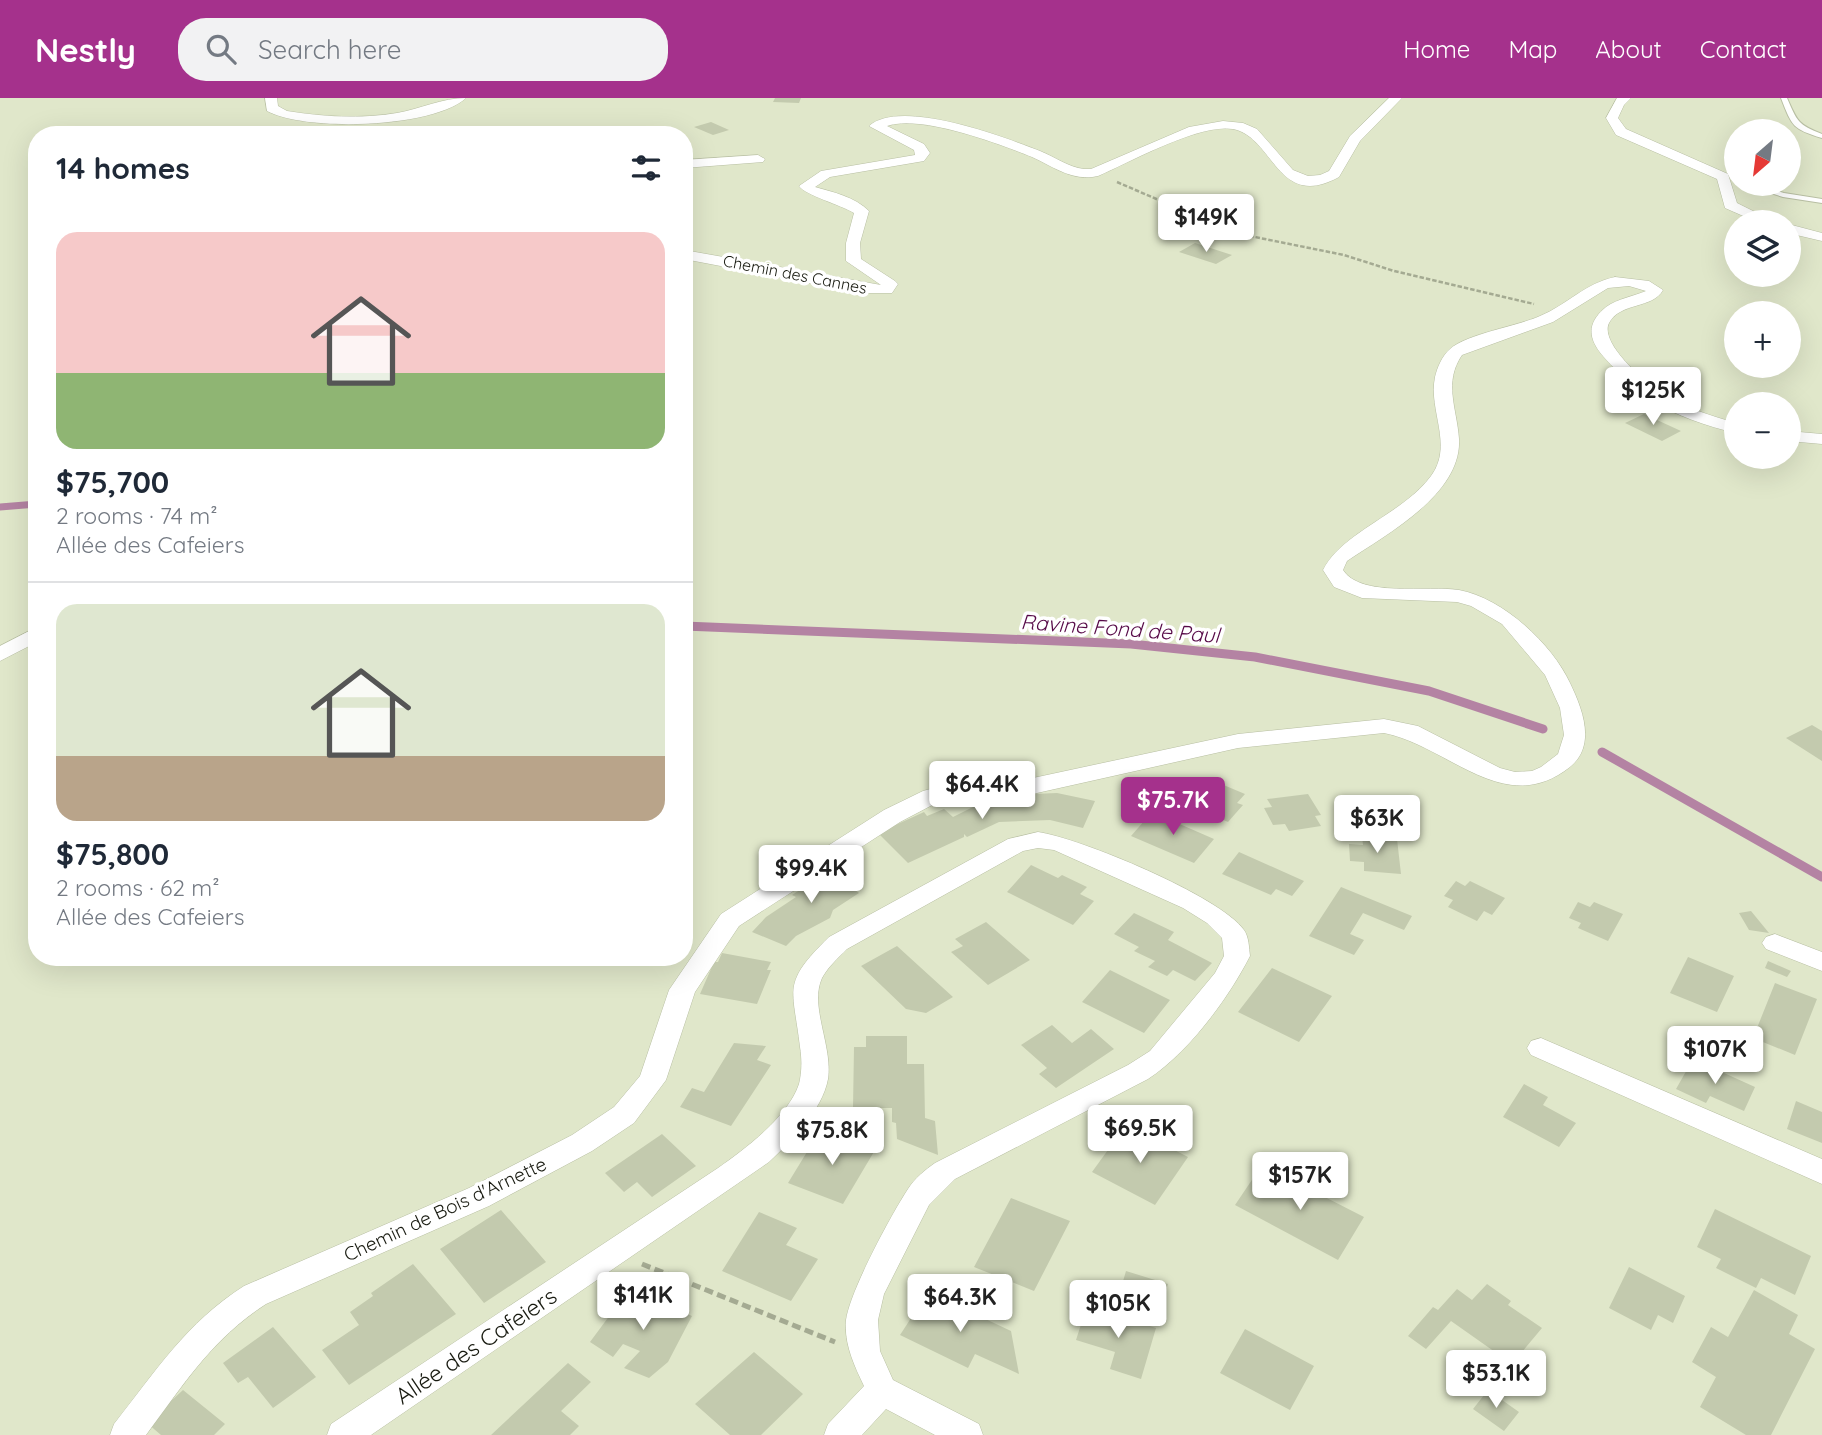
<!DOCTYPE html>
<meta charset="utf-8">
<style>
:root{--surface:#fff;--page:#f2f2f3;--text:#1f2937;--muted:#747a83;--line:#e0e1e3;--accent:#a5318c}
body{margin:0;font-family:Quicksand,sans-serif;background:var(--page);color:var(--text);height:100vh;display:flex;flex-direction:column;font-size:26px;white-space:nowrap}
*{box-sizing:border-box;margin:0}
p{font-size:23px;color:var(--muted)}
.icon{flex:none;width:38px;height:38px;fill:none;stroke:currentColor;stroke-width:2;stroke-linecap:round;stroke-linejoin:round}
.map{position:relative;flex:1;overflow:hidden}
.drawer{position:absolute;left:28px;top:28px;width:665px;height:840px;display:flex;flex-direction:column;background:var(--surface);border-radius:28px;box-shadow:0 7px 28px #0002}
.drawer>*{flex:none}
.needle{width:46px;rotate:208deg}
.fabs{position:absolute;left:1724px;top:21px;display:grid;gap:14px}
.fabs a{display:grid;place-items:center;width:77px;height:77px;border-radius:50%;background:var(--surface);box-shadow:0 7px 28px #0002;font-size:35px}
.price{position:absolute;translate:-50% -60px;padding:0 16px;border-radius:7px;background:#fff;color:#222;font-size:23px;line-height:46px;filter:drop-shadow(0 2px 4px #0008)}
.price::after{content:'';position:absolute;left:50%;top:42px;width:21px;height:16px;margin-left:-10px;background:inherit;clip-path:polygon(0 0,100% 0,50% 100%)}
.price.selected{background:var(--accent);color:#fff}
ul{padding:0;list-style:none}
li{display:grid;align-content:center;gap:14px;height:371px;padding:0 28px}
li+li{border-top:2px solid var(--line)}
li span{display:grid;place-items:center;height:217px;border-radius:21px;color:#555}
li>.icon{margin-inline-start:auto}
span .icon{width:126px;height:126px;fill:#fffc;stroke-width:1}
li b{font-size:30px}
h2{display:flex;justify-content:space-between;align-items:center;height:84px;padding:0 28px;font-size:30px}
header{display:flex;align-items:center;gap:42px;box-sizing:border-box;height:98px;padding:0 35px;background:var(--accent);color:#fff}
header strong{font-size:33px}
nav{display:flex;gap:38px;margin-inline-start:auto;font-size:24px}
.search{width:490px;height:63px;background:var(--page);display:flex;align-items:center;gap:18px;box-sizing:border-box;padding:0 24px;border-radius:28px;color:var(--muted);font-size:26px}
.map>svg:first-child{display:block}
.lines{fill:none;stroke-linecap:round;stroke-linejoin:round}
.stream-far1{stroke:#b483a3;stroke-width:7}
.stream{stroke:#b483a3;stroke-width:9}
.building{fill:#c3caae}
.lane-casing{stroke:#b8bfa3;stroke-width:2}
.street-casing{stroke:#b8bfa3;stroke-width:1}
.path-far1{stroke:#a4aa92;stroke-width:2.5;stroke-dasharray:4.5 2;stroke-linecap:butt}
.path{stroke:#a4aa92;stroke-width:5;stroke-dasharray:9 4.5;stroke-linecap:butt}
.lane{fill:#fff;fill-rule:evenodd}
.street{fill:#fff;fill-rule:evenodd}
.labels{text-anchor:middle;stroke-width:7;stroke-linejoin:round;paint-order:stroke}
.far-street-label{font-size:16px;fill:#191b11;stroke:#fff}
.street-label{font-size:19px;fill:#191b11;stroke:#fff}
.water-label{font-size:21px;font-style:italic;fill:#560947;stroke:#fff}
.near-street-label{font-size:23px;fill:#191b11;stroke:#fff}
</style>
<header>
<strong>Nestly</strong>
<div class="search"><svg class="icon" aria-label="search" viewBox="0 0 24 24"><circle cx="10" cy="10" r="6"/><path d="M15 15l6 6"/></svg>Search here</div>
<nav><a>Home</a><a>Map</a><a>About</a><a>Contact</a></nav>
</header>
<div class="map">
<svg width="1822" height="1337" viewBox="0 0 1822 1337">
<rect width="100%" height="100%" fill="#e0e7ca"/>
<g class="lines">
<path class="stream-far1" d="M0,409l37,-3"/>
<path class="stream" d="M684,528l447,18 124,13 174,34 114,38
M1602,654l220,125"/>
</g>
<path class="building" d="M775,0h26l-2,5 -26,-1z
M711,24l18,8 -16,5 -19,-8z
M1195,145l37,12 -16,9 -37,-12z
M1644,316l37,17 -19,10 -37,-18z
M1812,627l10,6v30l-36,-23z
M1214,683l31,13 -8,9 6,2 -15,17 -36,-16z
M1057,695l38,8 -12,27 -33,-8 -51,2 -32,15 -3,-3v3l-56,26 -30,-30 46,-21 3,4 17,-7 9,8 20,-10 -5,-4 14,-7z
M1308,696l13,21 -6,1 6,10 -32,5 -4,-7 -12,1 -9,-17 8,-1 -5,-8z
M1152,714l62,27 -20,24 -63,-27z
M1362,738l35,3 4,35 -37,-3v-9l-14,-1 -1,-17 14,1z
M1239,754l65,29 -12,15 -16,-7 -5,6 -49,-21z
M845,763l18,16 -13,9 9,7 -26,17 -3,8 -34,18 -10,10 -34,-14 14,-15 30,-20 -4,-2z
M1031,767l27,13 4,-3 25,12 -7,7 14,7 -21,24 -66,-33z
M1456,783l9,5 5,-5 35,17 -13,17 -8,-4 -7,10 -29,-14 5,-7 -9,-4z
M1341,789l71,29 -8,14 -41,-17 -13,21 14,6 -10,15 -45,-19z
M1578,804l12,5 4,-5 29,12 -15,27 -30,-13 3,-5 -12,-5z
M1751,813l18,22 -20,-3 -10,-17z
M1134,815l40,19 -6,8 44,23 -17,18 -22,-11 -6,6 -19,-9 7,-6 -21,-10 5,-4 -25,-13z
M986,824l44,38 -42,25 -37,-33 12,-6 -8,-7z
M897,848l56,51 -27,16 -20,-4 -45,-43z
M722,855l49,9 -4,8h4l-14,34 -57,-10 14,-32h4z
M1688,859l46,19 -17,36 -47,-19z
M1768,863l23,10 -4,6 -22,-9z
M1272,870l60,28 -33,46 -61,-30z
M1110,872l60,30 -26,33 -62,-31z
M1775,885l42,16 -22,56 -42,-17z
M1052,927l20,18 19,-14 23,20 -58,39 -17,-14 8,-6 -26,-23z
M866,938h41v28h17l1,54 10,3 3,34 -41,-16 -1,-16 -4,-1v-14h-39l1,-61h12z
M734,945l32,3 -9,14 14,5 -40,61 -51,-19 12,-19 12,4z
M1693,961l62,28 -11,24 -34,-15 -4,7 -30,-14z
M1524,986l24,13 -5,8 33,18 -17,24 -56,-30z
M1796,1003l26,11v31l-35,-14z
M1126,1027l62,32 -33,48 -63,-33z
M821,1031l54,21 -32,54 -55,-21z
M662,1036l34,32 -44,31 -15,-15 -13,10 -19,-19z
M1262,1067l102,52 -26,43 -103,-55z
M1011,1100l59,23 -36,70 -60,-24z
M1715,1111l96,47 -16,39 -34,-17 -5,10 -40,-20 5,-9 -24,-12z
M501,1112l45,52 -62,41 -44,-54z
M759,1114l38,16 -11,17 32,14 -27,42 -69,-30z
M413,1166l43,50 -107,71 -27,-35 37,-25 -9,-13 23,-16 -2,-3z
M1629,1169l56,29 -12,27 -15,-8 -7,15 -42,-22z
M1126,1173l42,13 -5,16 -42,-12z
M1487,1186l24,17 -3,4 34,23 -30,36 -61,-43 -25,28 -18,-13 25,-29 5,3 19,-21 15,11z
M630,1190l62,28 -24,46 -19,16 -25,-10 16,-17 -17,-7 -10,13 -23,-15z
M1754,1192l44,25 -9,19 26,15 -44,86h-25l-46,-28 16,-30 -24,-15 19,-35 17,10z
M928,1194l83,39 8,43 -44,-20 -7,14 -68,-33z
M1087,1208l69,22 -15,51 -31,-10 5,-17 -39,-12z
M273,1229l43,50 -43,31 -25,-31 -10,6 -15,-20z
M1245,1231l69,37 -24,44 -70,-37z
M754,1254l49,42 -42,41h-31l-35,-31z
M568,1265l23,19 -30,29 18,15 -9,9h-79z
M183,1292l42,34 -11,11h-53l-14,-12z
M1488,1292l31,22 -15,19 -31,-22z"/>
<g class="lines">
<g class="lane-casing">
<path id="lane" d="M1781,0h6c10,23 11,27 35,36v4c-30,-9 -30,-12 -41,-40z
M1743,86h11l30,9 38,6v4l-39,-6z"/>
</g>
<g class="street-casing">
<path id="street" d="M265,0h12l1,8 9,5c36,6 73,8 110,2 23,-4 45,-15 69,-15 -33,30 -160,34 -199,13z
M1389,0h13l-42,43 -21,36c-62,34 -65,-40 -106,-48 -33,-6 -103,33 -135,47 -25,6 -44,-9 -66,-19 -32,-13 -112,-43 -145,-31l37,18 6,9 -6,8 -94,16 -15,10c18,5 40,10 54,24l-9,32 1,16 34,22 3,3 -6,9h-30l-178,-34v-9l197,35 -35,-24v-18l8,-30c-13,-8 -49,-18 -55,-27l22,-15 94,-16 -1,-5 -45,-24c32,-28 135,11 171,25 15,6 28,16 44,18h7l98,-42 34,-6 20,2 14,6 36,41 15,6 12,-1 9,-4 21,-35z
M1617,0h14l-7,7 -6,13 8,11 102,45 9,29 38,19h-18l-32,-14 -8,-29 -101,-44 -10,-17z
M758,57l7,4 -2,3 -79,6v-8z
M1788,126l34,9v8l-34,-8z
M1615,179l34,4 14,9c-10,19 -43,12 -54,33 -10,20 36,59 52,70 22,14 50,23 75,30v10c-30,-7 -58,-17 -85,-32 -11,-6 -19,-17 -28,-25 -21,-20 -49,-43 -17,-69 11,-8 28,-11 40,-16l-17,-5 -21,2 -55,34 -91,33c-19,28 -5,53 -3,84 3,55 -72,95 -112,122l-4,9c18,28 85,15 116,20 44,8 93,54 111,93 12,25 27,62 0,84 -66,52 -121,-21 -186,-34l-146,15 -219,49 -81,5 -38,20 -161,104 -44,66 -29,88 -32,43 -42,28 -103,55 -223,98c-55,36 -82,80 -120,131h-36l4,-11c42,-53 72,-101 130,-138l225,-98 103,-53 42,-28 26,-31 29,-86 52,-76 163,-104 39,-19 22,-6 74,-4 219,-47 146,-15 34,7 82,42 15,4 17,-1 9,-4 17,-13 6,-19 -4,-27 -15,-33 -43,-51 -31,-18 -14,-4 -95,-4 -28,-11 -11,-17c19,-38 80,-56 108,-94 23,-31 -3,-65 4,-99 2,-9 7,-21 15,-28 16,-15 68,-23 90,-33 27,-11 45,-33 75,-39z
M1788,333l34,3v10l-34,-3z
M37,529v15l-37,19v-15z
M1038,734c42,6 182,64 206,98 5,7 5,18 6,26 -22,43 -62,97 -102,123l-193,100 -26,26 -45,89 -6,26 2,31 13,29 86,44 4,11h-48l-49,-26 -24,26h-38l4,-11 36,-38c-10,-21 -20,-42 -18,-66 4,-29 45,-105 62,-131 7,-11 17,-19 27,-26l193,-98 22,-14 65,-78 9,-17 -2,-18 -15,-15 -24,-15 -129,-58 -16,-2 -15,3 -176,98c-9,9 -19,18 -25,29 -13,28 11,68 6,101 -6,32 -37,62 -59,83l-398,273h-44l4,-11 387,-256c27,-19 70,-51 81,-84 3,-12 3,-25 1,-37 -7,-60 -19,-63 29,-110l179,-98z
M1775,836l47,18v19l-56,-22 -4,-6 4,-6z
M1541,940l281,121v25l-291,-129 -4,-7 4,-7z"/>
</g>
<path class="path-far1" d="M1117,84l118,51 109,22 50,16 140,33"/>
<path class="path" d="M642,1166l193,78"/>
<use href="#lane" class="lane"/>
<use href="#street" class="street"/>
</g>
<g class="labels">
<g class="far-street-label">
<text transform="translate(795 176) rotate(11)" y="6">Chemin des Cannes</text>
</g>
<g class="street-label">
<text transform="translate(445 1111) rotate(-25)" y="7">Chemin de Bois d'Arnette</text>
</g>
<g class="water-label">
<text transform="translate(1120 531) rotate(4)" y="7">Ravine Fond de Paul</text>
</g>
<g class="near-street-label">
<text transform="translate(476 1248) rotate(-34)" y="8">Allée des Cafeiers</text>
</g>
</g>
</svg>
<div class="fabs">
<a><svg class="needle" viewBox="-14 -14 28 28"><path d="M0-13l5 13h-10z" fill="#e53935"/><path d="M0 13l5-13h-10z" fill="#747a83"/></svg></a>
<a><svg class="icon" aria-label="layers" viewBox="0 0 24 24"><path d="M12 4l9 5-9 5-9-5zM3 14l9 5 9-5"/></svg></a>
<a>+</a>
<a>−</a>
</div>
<b class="price" style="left:1206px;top:156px">$149K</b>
<b class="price" style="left:1653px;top:329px">$125K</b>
<b class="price" style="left:982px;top:723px">$64.4K</b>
<b class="price selected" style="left:1173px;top:739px">$75.7K</b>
<b class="price" style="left:1377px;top:757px">$63K</b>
<b class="price" style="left:811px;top:807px">$99.4K</b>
<b class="price" style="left:1715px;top:988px">$107K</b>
<b class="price" style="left:1140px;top:1067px">$69.5K</b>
<b class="price" style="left:832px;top:1069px">$75.8K</b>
<b class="price" style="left:1300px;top:1114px">$157K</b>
<b class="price" style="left:643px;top:1234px">$141K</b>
<b class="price" style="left:960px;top:1236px">$64.3K</b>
<b class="price" style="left:1118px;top:1242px">$105K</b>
<b class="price" style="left:1496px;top:1312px">$53.1K</b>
<section class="drawer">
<h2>14 homes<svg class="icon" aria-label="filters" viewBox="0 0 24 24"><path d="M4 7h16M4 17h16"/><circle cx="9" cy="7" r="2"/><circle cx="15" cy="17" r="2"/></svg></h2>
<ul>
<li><span style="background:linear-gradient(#f6c9c9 65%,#8fb573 0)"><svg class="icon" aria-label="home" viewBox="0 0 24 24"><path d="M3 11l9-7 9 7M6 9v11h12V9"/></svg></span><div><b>$75,700</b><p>2 rooms · 74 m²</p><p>Allée des Cafeiers</p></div></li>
<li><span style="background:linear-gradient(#dfe7d0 70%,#b9a48a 0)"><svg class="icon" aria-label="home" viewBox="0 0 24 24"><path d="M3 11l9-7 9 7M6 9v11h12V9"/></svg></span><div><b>$75,800</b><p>2 rooms · 62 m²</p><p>Allée des Cafeiers</p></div></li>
</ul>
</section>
</div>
